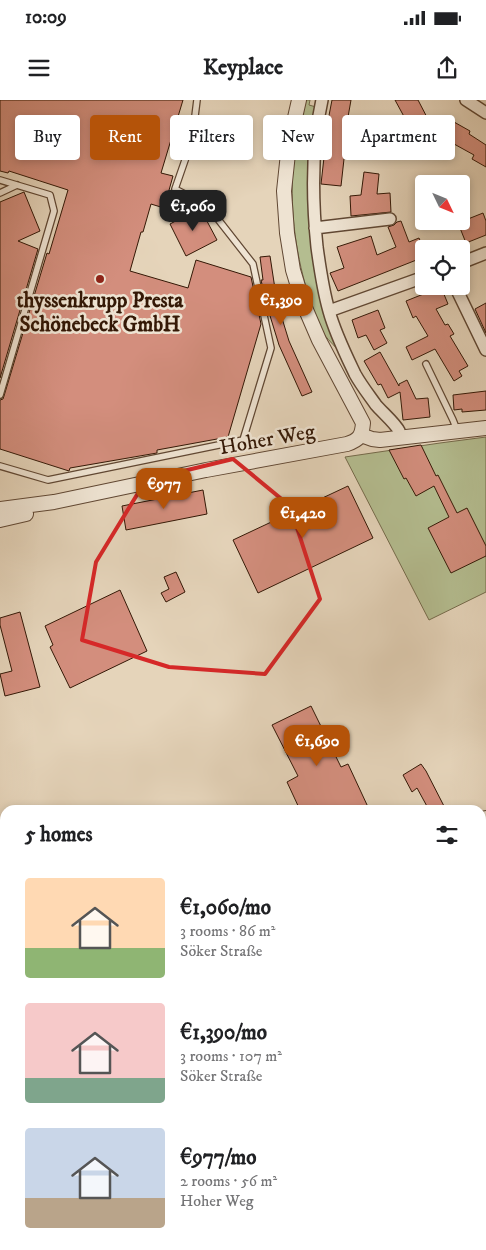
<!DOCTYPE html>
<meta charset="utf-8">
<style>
:root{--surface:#fff;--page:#f6f6f6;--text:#202124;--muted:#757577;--accent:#b45309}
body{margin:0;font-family:"IM FELL DW Pica",serif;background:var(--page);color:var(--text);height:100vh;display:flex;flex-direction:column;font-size:19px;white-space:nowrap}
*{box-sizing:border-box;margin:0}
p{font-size:16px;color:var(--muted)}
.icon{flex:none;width:28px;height:28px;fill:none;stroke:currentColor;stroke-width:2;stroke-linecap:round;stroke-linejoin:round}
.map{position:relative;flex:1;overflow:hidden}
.details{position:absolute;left:0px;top:705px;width:486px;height:445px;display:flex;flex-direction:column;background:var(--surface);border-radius:15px 15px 0 0;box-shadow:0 2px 8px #0003}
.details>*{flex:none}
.guide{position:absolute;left:15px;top:15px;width:456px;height:45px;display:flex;gap:10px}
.needle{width:32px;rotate:133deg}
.controls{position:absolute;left:415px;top:75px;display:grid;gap:10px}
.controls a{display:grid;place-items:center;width:55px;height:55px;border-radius:5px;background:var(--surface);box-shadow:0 2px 8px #0003;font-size:25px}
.price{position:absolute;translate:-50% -42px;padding:0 11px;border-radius:10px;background:var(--accent);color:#fff;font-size:16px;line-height:32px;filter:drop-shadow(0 1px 2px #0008)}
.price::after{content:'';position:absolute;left:50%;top:30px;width:15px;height:11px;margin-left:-8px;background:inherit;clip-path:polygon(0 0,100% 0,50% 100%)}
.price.selected{background:#222;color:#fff}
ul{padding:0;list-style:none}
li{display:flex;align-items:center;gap:15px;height:125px;padding:0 25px}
li span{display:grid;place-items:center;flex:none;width:140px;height:100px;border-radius:5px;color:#555}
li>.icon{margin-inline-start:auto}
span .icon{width:60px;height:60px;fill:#fffc;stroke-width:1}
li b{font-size:21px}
h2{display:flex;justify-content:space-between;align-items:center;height:60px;padding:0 25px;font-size:21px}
.chip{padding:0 18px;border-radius:5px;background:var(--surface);box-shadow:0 2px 8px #0003;font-size:18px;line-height:45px}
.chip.selected{background:var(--accent);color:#fff}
.status{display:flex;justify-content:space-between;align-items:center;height:35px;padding:0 25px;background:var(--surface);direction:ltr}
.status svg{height:14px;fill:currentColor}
header{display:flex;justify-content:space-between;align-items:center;height:65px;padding:0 25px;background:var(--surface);font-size:22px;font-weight:700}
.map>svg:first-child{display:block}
.green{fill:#b4bd90;stroke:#746a4b}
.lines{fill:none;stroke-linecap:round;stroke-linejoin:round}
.stream{stroke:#727673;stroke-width:3}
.building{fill:#d38e7d;stroke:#341806}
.service-casing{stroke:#604733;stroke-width:8}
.minor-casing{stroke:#604733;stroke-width:14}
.tertiary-casing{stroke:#604733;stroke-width:16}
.service{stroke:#eee3d2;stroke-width:5.5}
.minor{stroke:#eee3d2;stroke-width:11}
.tertiary{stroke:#eee3d2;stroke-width:14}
.marked{fill:none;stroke:#d62828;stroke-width:4;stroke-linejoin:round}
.poi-dot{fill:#8f2418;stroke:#eee3d2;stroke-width:2}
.labels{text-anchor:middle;stroke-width:5;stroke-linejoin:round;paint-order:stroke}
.poi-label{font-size:21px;font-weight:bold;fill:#341806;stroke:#eee3d2}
.street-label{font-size:21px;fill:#341806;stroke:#eee3d2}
</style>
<div class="status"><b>10:09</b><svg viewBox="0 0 49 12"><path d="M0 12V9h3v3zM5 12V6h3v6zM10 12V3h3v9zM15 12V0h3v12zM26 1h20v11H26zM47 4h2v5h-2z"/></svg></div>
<header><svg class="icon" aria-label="menu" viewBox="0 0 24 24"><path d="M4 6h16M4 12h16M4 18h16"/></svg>Keyplace<svg class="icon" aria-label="share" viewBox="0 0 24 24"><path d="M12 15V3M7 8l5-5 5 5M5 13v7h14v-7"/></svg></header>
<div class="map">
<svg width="486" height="1150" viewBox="0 0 486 1150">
<rect width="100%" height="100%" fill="#e5d4ba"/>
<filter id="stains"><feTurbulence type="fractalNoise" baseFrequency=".004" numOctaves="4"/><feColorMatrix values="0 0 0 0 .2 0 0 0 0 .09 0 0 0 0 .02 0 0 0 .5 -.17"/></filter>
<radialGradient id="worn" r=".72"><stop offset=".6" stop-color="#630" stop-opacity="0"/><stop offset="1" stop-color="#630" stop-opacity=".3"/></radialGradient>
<path class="green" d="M305,0h5l-1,5 7,2 -6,122 6,49 7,28 14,43c-5,-6 -13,-13 -16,-20 -5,-10 -8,-20 -11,-29 -14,-43 -20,-87 -17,-132 1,-23 7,-46 12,-68z
M486,337v155l-57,28 -84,-163 95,-14z
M486,915v235h-486v-212l5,-2v209h476v-225z"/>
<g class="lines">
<path class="stream" d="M0,980l5,6
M0,1086l5,-3"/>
</g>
<path class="building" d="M0,0h183l-22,73 12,3 -9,32 -13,-4 -8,28h-2l-11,39 58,17 8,-28 55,17 10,47 -33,113 -71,13v3l-87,15 -1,3 -69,-22v-49l3,-1 1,-3 43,-143 2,1 19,-64 -59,-19 -1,2 -8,-2z
M332,0h19l-3,17 22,4 -3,15 -20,-4 -6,54 -20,-2 6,-53h-1z
M395,0h23l13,25 -17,10z
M454,22l16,9 -1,3 17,11v22l-14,-8 2,-4 -29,-16z
M364,72l15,2 -2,20 13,-1 1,19 -40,4 -1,-20 11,-1z
M24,92l16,39 -22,10 20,8 -38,129v-176z
M200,108l17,32 -31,16 -16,-32z
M483,113l3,8v14l-20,8 -8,-20z
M401,121l8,21 10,-4 5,12v7l-86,34 -8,-18 14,-5 -7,-21 34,-11 6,19 19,-8 -8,-20 6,-2 3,-3z
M270,156l7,46 12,39 23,51 -10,4 -23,-51 -12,-39 -6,-26h2l-3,-23z
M441,187l7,17 -12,5 9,16 3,-1 6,10 -4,2 18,30 -9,5 3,5 -8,5 -19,-32 -23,11 -6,-13 22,-11 -12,-20 -3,2 -7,-17z
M486,203v30l-11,-24z
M378,210l7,18 -5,2 7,13 -13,7 -8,-15 -8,3 -6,-18z
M380,252l19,34v-2l8,-4 9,19 12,-1 2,19 -27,3 -3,-28 -12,6 -7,-14 -3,1 -14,-24z
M486,291v19l-24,2v-3l-8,1 -1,-15z
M421,345l15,31 2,-1 19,38 10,-5 19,38v10l-35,17 -23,-45 21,-11 -15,-31 -18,10 -10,-18 -2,1 -15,-29z
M348,386l25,52 -115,55 -25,-53z
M203,390l4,24 -81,16 -4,-24z
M176,472l9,20 -19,10 -5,-9 8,-4 -5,-12z
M120,490l27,61 -77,37 -20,-41 3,-2 -8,-19z
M20,512l20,75 -35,9 -5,-22 12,-3 -12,-46v-7z
M311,606l30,61 7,-3 20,43 -6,3h-62l-13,-28 11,-6 -26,-51z
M421,664l5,7 20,39h-17l-12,-22 -5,4 -9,-17z"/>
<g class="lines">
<g class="service-casing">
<path id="service" d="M0,80l50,15 4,16 -54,184
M0,93l17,-8
M426,264l27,56 2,5 1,7
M0,366l48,14 195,-40 28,-92 -18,-84 -36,-46 -13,-14 -29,-15 17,-49 5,-40
M0,821l5,12
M481,1043l5,1
M300,1150l2,-5"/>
</g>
<g class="minor-casing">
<path id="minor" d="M322,0c-11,48 -10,98 -5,147 3,22 6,43 12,64 6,22 16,42 26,63 6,11 14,21 21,31 6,7 20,19 23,26 1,2 1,5 1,7
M466,0l20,13
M315,128l75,-9
M461,163l25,-10
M455,186l31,64
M329,211l95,-34"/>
</g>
<g class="tertiary-casing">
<path id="tertiary" d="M361,335l11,4 8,1 106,-12
M0,409l54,-7 152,-32 141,-26c12,-4 15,-8 16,-21l-44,-83 -16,-37 -10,-33 -6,-37 -3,-42 5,-47 10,-44
M0,420l26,-6
M481,720l5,-2
M0,890l5,-1"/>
</g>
<use href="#service" class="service"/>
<use href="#minor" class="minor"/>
<use href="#tertiary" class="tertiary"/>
</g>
<path class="marked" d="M233,359l57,47 30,93 -55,75 -96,-7 -87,-27 14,-78 50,-82z"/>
<circle class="poi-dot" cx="100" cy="179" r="5"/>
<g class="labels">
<g class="poi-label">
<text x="100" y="207">thyssenkrupp Presta<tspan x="100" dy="24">Schönebeck GmbH</tspan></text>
</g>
<g class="street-label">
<text transform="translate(267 339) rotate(-10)" y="7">Hoher Weg</text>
</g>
</g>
<rect width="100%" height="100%" filter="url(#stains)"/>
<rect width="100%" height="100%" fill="url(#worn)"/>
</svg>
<div class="controls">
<a><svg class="needle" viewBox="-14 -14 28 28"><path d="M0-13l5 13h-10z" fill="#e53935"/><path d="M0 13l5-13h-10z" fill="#757577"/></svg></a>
<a><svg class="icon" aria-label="locate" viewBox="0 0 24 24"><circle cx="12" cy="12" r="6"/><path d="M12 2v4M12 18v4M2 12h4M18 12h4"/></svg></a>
</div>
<b class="price selected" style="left:193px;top:132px">€1,060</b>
<b class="price" style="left:281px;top:226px">€1,390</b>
<b class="price" style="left:164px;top:410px">€977</b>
<b class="price" style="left:303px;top:439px">€1,420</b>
<b class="price" style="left:317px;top:667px">€1,690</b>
<div class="guide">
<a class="chip">Buy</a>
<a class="chip selected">Rent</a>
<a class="chip">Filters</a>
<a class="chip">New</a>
<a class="chip">Apartment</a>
</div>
<section class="details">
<h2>5 homes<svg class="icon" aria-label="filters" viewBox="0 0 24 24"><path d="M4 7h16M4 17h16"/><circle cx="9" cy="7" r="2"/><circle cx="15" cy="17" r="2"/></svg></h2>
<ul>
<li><span style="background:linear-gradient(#ffd9b3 70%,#8fb573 0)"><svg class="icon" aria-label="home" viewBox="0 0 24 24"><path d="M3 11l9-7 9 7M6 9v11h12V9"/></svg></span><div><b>€1,060/mo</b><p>3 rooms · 86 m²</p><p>Söker Straße</p></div></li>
<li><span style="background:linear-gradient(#f6c9c9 75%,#7fa58c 0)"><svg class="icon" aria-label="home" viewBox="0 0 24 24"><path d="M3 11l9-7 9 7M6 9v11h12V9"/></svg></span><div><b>€1,390/mo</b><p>3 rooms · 107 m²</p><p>Söker Straße</p></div></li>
<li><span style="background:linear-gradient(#c9d6e8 70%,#b9a48a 0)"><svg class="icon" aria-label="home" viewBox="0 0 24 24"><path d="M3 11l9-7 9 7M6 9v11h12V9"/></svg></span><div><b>€977/mo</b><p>2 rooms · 56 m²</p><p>Hoher Weg</p></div></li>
</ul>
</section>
</div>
